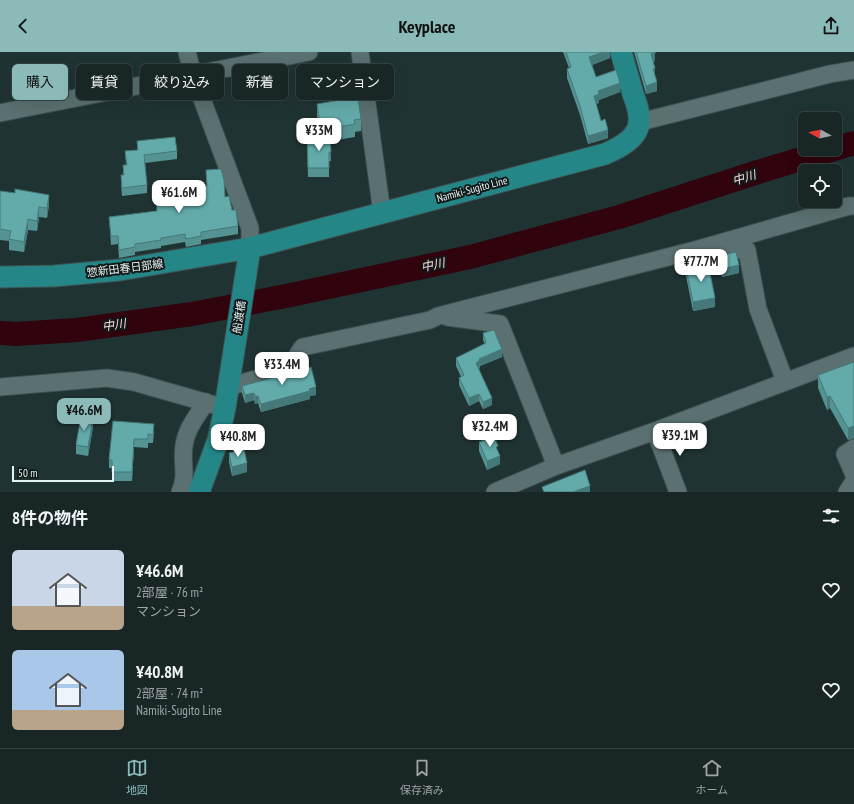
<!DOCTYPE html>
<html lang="ja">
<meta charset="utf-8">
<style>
:root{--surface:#182626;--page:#253232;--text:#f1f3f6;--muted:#9fa5a7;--line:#364343;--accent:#8bbbb9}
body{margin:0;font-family:"PT Sans Narrow","Noto Sans JP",sans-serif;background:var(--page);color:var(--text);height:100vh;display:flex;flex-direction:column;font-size:15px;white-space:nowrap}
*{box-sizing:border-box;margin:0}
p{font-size:13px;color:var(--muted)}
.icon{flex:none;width:22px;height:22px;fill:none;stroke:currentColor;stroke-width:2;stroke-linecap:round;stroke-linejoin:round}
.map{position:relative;height:440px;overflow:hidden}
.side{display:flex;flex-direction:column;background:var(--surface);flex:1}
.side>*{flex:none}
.top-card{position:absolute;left:12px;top:12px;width:400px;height:36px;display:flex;gap:8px}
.needle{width:26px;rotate:278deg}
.buttons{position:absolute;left:798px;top:60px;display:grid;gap:8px}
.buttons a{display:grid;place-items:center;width:44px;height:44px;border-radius:6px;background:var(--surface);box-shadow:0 4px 16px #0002,0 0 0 1px var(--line);font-size:20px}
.scale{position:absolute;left:12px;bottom:10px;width:102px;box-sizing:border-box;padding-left:4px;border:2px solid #e7f3f3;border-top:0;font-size:11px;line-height:14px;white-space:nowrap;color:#e7f3f3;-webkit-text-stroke:3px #111919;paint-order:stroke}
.price{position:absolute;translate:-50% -34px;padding:0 9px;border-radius:8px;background:#fff;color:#222;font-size:13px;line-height:26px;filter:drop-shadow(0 1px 2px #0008)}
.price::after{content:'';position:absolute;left:50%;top:24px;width:12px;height:9px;margin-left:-6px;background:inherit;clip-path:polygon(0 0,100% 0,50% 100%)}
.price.current{background:var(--accent);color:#111}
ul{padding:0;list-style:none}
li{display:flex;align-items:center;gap:12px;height:100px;padding:0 12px}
li span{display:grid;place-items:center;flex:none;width:112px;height:80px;border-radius:6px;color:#555}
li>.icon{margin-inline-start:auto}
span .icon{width:48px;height:48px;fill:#fffc;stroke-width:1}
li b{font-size:17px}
h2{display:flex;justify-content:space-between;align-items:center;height:48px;padding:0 12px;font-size:17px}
.tag{padding:0 14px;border-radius:6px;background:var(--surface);box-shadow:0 4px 16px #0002,0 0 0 1px var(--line);font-size:14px;line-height:36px}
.tag.current{background:var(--accent);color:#111}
header{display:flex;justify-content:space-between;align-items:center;height:52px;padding:0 12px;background:var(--accent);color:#111;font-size:18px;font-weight:800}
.tabs{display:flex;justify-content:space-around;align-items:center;height:56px;border-top:1px solid var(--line);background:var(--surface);font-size:11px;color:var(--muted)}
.tabs a{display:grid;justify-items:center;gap:2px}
.tabs .current{color:var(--accent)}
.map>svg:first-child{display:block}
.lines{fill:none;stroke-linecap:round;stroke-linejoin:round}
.river{stroke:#30030d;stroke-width:24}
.minor-casing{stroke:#3e4f4f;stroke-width:19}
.major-casing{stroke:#3e4f4f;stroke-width:23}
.minor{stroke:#5b7070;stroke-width:17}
.major{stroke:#248687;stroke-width:21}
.wall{fill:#559393}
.shaded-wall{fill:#457878}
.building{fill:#63abab;stroke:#457878}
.labels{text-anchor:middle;stroke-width:4;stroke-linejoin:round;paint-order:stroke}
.street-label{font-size:11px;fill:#e7f3f3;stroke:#111919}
.water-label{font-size:12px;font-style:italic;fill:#ffdadd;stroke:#111919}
</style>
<header><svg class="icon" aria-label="back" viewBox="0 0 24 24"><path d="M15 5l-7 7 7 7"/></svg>Keyplace<svg class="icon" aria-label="share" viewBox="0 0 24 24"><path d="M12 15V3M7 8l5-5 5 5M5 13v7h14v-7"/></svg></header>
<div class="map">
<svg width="854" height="440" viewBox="0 0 854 440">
<rect width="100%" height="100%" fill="#203333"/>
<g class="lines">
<path class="river" d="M0,281l16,1 61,-4 115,-16 94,-18 184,-39 149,-40 139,-45 96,-29"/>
<g class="minor-casing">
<path id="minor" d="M187,0l6,23 57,153v20
M360,0l22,161
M0,61l309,-61
M640,70l190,-48 24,-4
M714,197l33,1 11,59 27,72
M447,265l53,7 56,142
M0,335l107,-9 27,4 91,26
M228,335l62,-18c5,-7 7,-16 13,-22l127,-27 8,-4 261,-67 150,-43h5
M655,379l23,61
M854,396l-9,6 9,21
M180,440c8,-17 1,-29 4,-46 2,-17 13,-30 22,-44
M495,440l61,-26 99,-35 199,-75
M847,440l7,-11"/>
</g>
<g class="major-casing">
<path id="major" d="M0,225l54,-1 66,-6 130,-22 355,-94c14,-6 34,-16 34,-33 1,-9 -3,-19 -6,-27 -4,-14 -8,-28 -12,-42
M199,440l19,-52 7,-32 25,-160"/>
</g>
<use href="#minor" class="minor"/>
<use href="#major" class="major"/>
</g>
<path class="wall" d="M563,0h47v6l-18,7 4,12 24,15 -21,8v3l-3,1 5,17 7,17 -20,6 -8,-29 -13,-37v-9l2,-1z
M634,0h22v1h-1v8l-2,1 4,29 -11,3z
M317,52l44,15v12l-6,1v5l-25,4 1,20h-2v16h-21l-1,-40h13l-3,-21z
M137,89l40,10v8l-32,4 2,22v8l-25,3 -1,-13v-8h2v-10h3l-1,-14 12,-1z
M206,118l19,27 13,29v8l-37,6v4l-15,3 -1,-5 -24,4v2l-26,4v3l-16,3 -1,-14 -7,1 -2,-28 48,-6 -1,-21 26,-1 25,-3z
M0,139l49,14 -2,13 -8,-1 -2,14 -9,-1 -4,22 -15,-2v-9l-9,-1z
M719,204l20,17 -17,4 -3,-12z
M686,216l29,39 -22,4 -7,-35z
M483,281l19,24 -22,9v2l-1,1 13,36 -9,4 -4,-8 -10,5 -10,-21v-7l2,-1 -5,-11v-8l29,-14 -2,-4z
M854,310v76l-6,2 -18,-32 -3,2 -9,-22v-13z
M242,334l74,9 -6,1v3l-49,13 -3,-9 -3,1 -1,-4 -9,3 -3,-10z
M113,369l41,11 -1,11h-5v5l-14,-1 -2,34h-20v-13h-3v-8z
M93,375l-5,29 -12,-2v-9z
M479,390l19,10 2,12 -13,6 -8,-19z
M229,401l18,19 -15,4 -3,-14z"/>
<path class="shaded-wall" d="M603,0h7v6l-21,8v-9z
M653,0h3v1h-1v8l-4,1v-8z
M655,16v9l-2,-8z
M657,30v9l-11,3v-8z
M620,31v9l-21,8v3l-5,1v-8l4,-5z
M608,78v8l-20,6v-8z
M49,143v10l-2,13v-10z
M39,155v10l-2,14v-10z
M28,167v11l-4,22v-10z
M739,213v8l-17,4v-8z
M715,246v9l-22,4v-9z
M502,297v8l-22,9v2l-4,2v-7l3,-4z
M316,335v8l-6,1v3l-49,13v-8z
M254,341v7l-9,3v-8z
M479,342v7l-10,5v-8z
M255,344h3v7l-3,1z
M830,344v12l-3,2v-13z
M492,346v7l-9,4v-7z
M93,366v9l-5,29v-9z
M854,374v12l-6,2v-12z
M134,387v8l-2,34v-9z
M500,404v8l-13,6v-9z
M247,411v9l-15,4v-9z
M590,434v6h-17z"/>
<path class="building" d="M566,0h37l-14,5 7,20 20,-7 4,13 -22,8 1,3 -5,2 7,25 4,-2 3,11 -20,6 -8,-30 -13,-37 4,-2z
M636,0h19l-4,2 4,14 -2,1 4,13 -11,4z
M358,45l3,22 -7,1 1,4 -34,6 -4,-26z
M175,85l2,14 -33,4 3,30 -25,3 -1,-13h3l-1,-10h4l-2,-14 13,-1 -1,-9z
M307,85h23l1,15h-2v16h-21z
M221,117l3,11 1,17 4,-1 3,14h4l2,16 -37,6v4l-15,3 -1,-5 -24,4v2l-26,4v3l-16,3 -1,-14h-7l-2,-19 48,-6 -1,-21 12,-1v-3h14v3l25,-3 -1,-16z
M15,137l34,6 -2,13 -8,-1 -2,14 -9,-2 -4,23 -15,-3 2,-8 -11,-2v-38l15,2z
M736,200l3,13 -17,4 -3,-13z
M708,211l7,35 -22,4 -7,-34z
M494,278l8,19 -23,10 1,1 -4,3 16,35 -9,4 -4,-8 -10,4 -10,-20 5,-3 -8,-17 30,-15 -3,-10z
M854,310v64l-6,2 -18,-32 -3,1 -9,-22z
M311,315l5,20 -7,2 1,2 -49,13 -3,-8h-3l-1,-3 -9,2 -3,-9z
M81,364l12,2 -5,29 -12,-2z
M113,369l41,3 -1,11 -5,-1v5h-14l-2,33h-20v-12h-3z
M494,384l4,10 -2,1 4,9 -13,5 -8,-19z
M244,397l3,14 -15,4 -3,-14z
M585,418l5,16 -17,6h-29l-2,-5z"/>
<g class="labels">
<g class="street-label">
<text transform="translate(472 137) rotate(-15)" y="4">Namiki-Sugito Line</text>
<text transform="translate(125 216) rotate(-7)" y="4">惣新田春日部線</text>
<text transform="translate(239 265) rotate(-81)" y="4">船渡橋</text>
</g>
<g class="water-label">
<text transform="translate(744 126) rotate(-17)" y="4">中川</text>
<text transform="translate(433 213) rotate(-12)" y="4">中川</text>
<text transform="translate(114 273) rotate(-8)" y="4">中川</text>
</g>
</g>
</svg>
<div class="buttons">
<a><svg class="needle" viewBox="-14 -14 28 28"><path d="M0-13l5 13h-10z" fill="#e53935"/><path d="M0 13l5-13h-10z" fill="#9fa5a7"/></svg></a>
<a><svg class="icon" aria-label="locate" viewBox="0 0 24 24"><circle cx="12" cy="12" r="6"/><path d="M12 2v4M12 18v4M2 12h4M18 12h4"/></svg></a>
</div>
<div class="scale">50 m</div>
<b class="price" style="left:319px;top:100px">¥33M</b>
<b class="price" style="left:179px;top:162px">¥61.6M</b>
<b class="price" style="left:701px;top:231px">¥77.7M</b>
<b class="price" style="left:282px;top:334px">¥33.4M</b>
<b class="price current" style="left:84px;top:380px">¥46.6M</b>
<b class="price" style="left:490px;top:396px">¥32.4M</b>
<b class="price" style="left:680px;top:405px">¥39.1M</b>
<b class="price" style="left:238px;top:406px">¥40.8M</b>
<div class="top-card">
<a class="tag current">購入</a>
<a class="tag">賃貸</a>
<a class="tag">絞り込み</a>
<a class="tag">新着</a>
<a class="tag">マンション</a>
</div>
</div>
<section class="side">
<h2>8件の物件<svg class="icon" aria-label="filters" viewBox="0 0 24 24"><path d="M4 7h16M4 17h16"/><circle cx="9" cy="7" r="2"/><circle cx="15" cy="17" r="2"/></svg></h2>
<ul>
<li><span style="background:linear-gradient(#c9d6e8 70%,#b9a48a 0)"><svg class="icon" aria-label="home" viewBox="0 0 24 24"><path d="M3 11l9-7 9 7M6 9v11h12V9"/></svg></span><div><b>¥46.6M</b><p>2部屋 · 76 m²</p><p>マンション</p></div><svg class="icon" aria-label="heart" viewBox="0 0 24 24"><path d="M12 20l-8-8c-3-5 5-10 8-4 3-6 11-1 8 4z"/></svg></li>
<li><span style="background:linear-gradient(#a9c7e8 75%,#b9a48a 0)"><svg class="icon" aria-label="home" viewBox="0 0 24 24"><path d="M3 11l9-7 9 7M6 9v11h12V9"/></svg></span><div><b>¥40.8M</b><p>2部屋 · 74 m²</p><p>Namiki-Sugito Line</p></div><svg class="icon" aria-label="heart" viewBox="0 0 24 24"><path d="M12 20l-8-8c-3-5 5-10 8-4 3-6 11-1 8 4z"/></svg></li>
</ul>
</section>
<nav class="tabs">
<a class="current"><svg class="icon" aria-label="map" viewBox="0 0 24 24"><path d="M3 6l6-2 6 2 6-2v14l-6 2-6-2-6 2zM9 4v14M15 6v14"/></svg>地図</a>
<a><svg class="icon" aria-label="saved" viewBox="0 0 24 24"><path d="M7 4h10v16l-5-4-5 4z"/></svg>保存済み</a>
<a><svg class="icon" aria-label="home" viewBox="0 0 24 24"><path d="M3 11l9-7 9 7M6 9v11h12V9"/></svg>ホーム</a>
</nav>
